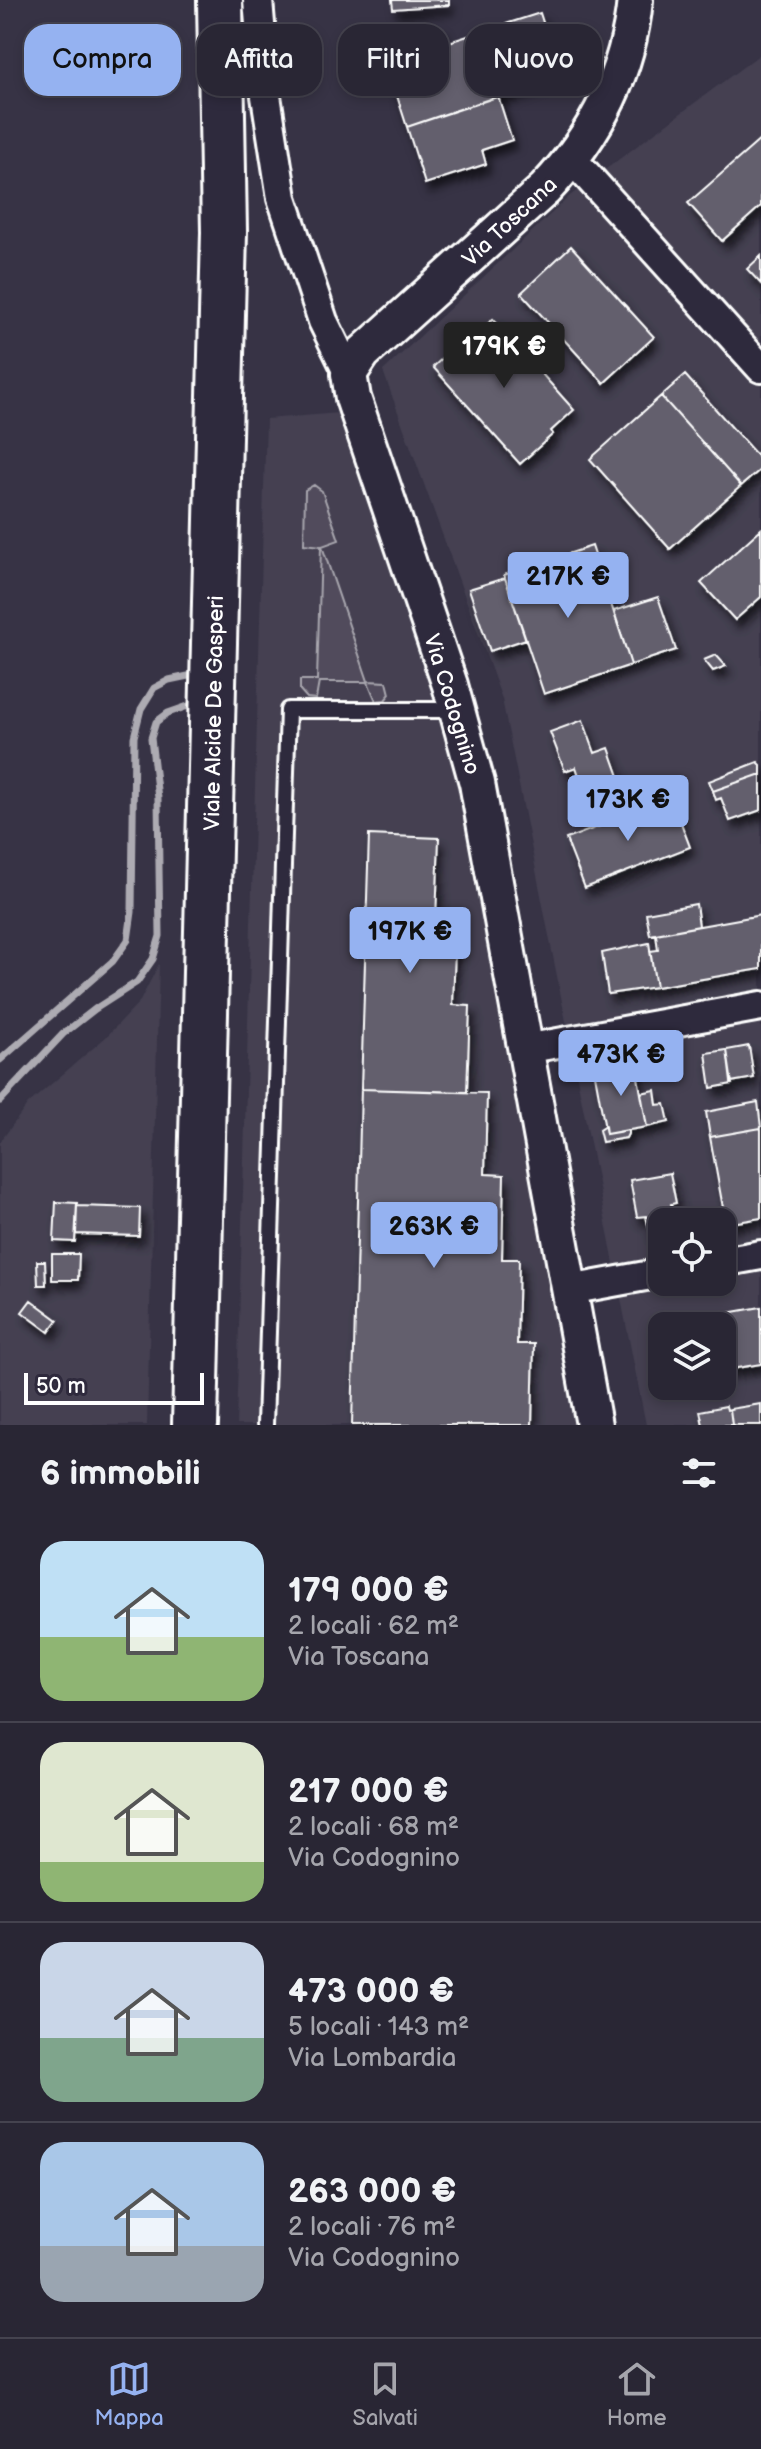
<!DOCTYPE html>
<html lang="it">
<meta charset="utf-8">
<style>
:root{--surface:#292634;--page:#312e3c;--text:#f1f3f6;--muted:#a5a5ac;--line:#45434f;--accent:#95b2f1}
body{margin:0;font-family:"Balsamiq Sans",sans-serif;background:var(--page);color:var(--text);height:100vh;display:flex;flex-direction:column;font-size:30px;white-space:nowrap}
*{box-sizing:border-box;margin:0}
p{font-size:26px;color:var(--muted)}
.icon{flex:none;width:44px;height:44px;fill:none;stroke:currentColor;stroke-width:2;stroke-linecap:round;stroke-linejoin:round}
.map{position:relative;height:1425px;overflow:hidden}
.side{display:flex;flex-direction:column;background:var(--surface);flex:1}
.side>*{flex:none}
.banner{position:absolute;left:24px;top:24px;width:714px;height:72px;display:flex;gap:16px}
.controls{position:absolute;left:648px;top:1208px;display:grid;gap:16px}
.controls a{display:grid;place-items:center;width:88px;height:88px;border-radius:16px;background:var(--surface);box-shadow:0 4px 12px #0003,0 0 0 2px var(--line);font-size:40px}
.scale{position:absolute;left:24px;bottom:20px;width:180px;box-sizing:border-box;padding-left:8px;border:4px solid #fff;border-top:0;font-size:22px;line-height:28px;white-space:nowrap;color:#fff;-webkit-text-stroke:6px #2f2a3d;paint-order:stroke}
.price{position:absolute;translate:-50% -68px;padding:0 18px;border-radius:8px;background:var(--accent);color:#111;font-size:26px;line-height:52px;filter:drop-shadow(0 2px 4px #0008)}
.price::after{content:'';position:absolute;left:50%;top:48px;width:24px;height:18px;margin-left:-12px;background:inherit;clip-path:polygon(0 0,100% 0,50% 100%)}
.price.current{background:#222;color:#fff}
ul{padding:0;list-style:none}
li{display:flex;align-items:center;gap:24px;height:200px;padding:0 40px}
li+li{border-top:2px solid var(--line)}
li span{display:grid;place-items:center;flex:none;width:224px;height:160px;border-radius:24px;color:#555}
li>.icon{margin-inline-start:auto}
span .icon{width:96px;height:96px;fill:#fffc;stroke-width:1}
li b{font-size:34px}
h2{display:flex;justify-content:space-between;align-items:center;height:96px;padding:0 40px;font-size:34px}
.tag{padding:0 28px;border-radius:24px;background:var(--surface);box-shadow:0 4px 12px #0003,0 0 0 2px var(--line);font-size:28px;line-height:72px}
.tag.current{background:var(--accent);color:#111}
.dock{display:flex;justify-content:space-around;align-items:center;height:112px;border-top:2px solid var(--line);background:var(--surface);font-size:22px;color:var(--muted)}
.dock a{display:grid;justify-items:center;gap:4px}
.dock .current{color:var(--accent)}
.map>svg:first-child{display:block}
.built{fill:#444051;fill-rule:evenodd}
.green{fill:#514c5c;stroke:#a8a6ae;stroke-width:2}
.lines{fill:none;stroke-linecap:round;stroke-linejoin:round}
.stream{stroke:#adabb2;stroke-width:7}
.building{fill:#635f6d;stroke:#fff;stroke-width:2;filter:url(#shadow)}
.service-casing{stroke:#fff;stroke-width:20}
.minor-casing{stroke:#fff;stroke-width:34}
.tertiary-casing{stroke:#fff;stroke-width:40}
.primary-casing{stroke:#fff;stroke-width:50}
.service{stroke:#2f2a3d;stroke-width:14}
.minor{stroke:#2f2a3d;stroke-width:28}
.tertiary{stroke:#2f2a3d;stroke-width:34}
.primary{stroke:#2f2a3d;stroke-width:44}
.labels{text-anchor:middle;stroke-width:6;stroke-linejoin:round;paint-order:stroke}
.street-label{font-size:22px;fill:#fff;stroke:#2f2a3d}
</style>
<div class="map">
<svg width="761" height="1425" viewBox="0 0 761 1425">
<defs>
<filter id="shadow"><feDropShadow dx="4.5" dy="8" stdDeviation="4" flood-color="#0009"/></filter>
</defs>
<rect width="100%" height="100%" fill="#373345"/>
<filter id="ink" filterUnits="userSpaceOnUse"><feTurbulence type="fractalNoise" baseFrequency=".0125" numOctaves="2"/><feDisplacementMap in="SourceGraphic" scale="16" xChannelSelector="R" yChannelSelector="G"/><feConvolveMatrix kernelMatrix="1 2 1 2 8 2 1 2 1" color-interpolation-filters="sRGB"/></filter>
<g filter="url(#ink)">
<path class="built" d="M759,55l2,2v1368h-115l-144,-726 -119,-328 188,-176zM662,1222h60v60h-60zM662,1326h60v60h-60z
M339,413l92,265 20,68 16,72 110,607h-341l30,-1006z
M159,964l-12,461h-147v-283l28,-38 78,-67 34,-36z"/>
<path class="green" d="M314,485l8,6 17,49 -17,6 46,135 19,1 3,12 -5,6 -9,1 -8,-19h-49l-3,17 -9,-1 -7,-8v-10h17l4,-134 -17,-2 1,-54z"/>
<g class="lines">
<path class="stream" d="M0,1060l113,-99 15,-21 4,-28 2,-175 7,-28 13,-21 15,-8 19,-4
M0,1101l63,-67 32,-25 42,-27 16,-23 7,-23 -2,-138 -7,-60 5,-16 12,-9 20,-7"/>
</g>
<path class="building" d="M392,0h57v5l-56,4z
M540,13l20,63 -153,51 -26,-81 60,-19 5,16z
M498,96l14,44 -30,10 4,14 -61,20 -18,-57z
M761,139v67l-39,35 -34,-38z
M571,246l83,91 -50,46 -83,-90z
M761,256v28l-14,-15z
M493,319l81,91 -23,21 2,3 -33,30 -87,-97 31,-29 3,4z
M685,375l76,85v9l-20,17 -80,-90z
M661,396l80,90 -71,63 -80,-90z
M761,529v68l-26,23 -34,-37z
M592,546l39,119 -87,29 -40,-119z
M505,578l21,61 -36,12 -21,-62z
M658,597l18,53 -45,15 -17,-54z
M716,655l10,11 -13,5 -9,-11z
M583,720l12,33 14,-5 12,34 -35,13 -10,-28 -11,4 -15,-39z
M758,762l3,3v9l-48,17 -4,-10z
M761,774v36l-31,11 -9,-23 -5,2 -3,-9z
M672,799l18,48 -105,41 -19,-49z
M369,835l70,3 -3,81 20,1 -3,85 17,1 -3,86 -106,-3z
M696,904l3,22 -49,9 -4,-22z
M761,915v54l-105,18 -6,-36 8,-1 -2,-16z
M649,943l7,44 -48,7 -6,-41z
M749,1046l5,32 -23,4 -4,-32z
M727,1050l5,34 -21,4 -5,-35z
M635,1061l12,66 -41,7 -12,-65z
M361,1089l126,4 -2,81 19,1 -2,84h17l-2,85h17l-2,81h-180z
M655,1090l2,15 8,-1 4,18 -22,5 -6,-34z
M758,1102l3,26 -51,9 -4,-25z
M605,1126l1,8 22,-4v4l-2,4 -24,4 -3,-12z
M761,1128v90l-35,6 -16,-87z
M670,1173l6,30 -5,1 4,18h-13l-2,9 -10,2 -4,-17 -9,1 -7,-37z
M56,1202l21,1 -2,39 -21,-1z
M77,1206l63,2 -1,28 -63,-2z
M52,1254h27l-1,26h-26z
M37,1261h8l1,24h-8z
M31,1300l27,20 -9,12 -27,-20z
M761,1307v57l-30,5 -9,-55z
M722,1314l9,55 -9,1v-44h-12l-2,-10z
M708,1316l2,10h-43l-1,-3z
M662,1336v44l-2,1 -7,-44z
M761,1404v21h-29l-2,-16z
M726,1406l1,4 3,-1 2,16h-29l-3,-14z"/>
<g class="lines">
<g class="service-casing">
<path id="service" d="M265,1425l23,-715h170"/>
</g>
<g class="minor-casing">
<path id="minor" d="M258,0l8,96 16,102 41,123 26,53
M570,162l13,9 178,197
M525,1049l236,-43
M722,1262l39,-7
M569,1290l93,-17"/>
</g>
<g class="tertiary-casing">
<path id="tertiary" d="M594,1425l-117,-642 -27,-98 -97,-287 -4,-24 14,-21 182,-164c50,-53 83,-115 90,-189"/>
</g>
<g class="primary-casing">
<path id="primary" d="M195,1425l29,-1193 -4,-232"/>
</g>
<use href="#service" class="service"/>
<use href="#minor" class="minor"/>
<use href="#tertiary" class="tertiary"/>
<use href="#primary" class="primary"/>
</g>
</g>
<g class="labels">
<g class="street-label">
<text transform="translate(509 221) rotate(-43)" y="8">Via Toscana</text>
<text transform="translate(453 704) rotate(73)" y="8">Via Codognino</text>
<text transform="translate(213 713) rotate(-89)" y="8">Viale Alcide De Gasperi</text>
</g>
</g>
</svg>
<div class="controls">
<a><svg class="icon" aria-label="locate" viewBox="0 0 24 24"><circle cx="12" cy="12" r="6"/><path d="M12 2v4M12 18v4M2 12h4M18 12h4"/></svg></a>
<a><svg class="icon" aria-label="layers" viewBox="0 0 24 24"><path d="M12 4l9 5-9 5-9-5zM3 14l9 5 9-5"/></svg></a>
</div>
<div class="scale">50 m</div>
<b class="price current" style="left:504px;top:390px">179K €</b>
<b class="price" style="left:568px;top:620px">217K €</b>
<b class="price" style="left:628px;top:843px">173K €</b>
<b class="price" style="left:410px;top:975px">197K €</b>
<b class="price" style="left:621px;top:1098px">473K €</b>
<b class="price" style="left:434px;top:1270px">263K €</b>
<div class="banner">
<a class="tag current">Compra</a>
<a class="tag">Affitta</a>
<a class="tag">Filtri</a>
<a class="tag">Nuovo</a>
</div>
</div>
<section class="side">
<h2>6 immobili<svg class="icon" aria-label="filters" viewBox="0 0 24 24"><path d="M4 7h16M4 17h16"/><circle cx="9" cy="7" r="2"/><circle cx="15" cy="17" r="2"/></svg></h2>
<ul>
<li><span style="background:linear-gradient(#bfe0f5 60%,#8fb573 0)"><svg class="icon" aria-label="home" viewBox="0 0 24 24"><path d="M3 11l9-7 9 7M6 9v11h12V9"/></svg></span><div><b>179 000 €</b><p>2 locali · 62 m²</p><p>Via Toscana</p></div></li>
<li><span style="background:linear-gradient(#dfe7d0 75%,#8fb573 0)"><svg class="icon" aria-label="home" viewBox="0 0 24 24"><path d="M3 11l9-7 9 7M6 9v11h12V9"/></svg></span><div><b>217 000 €</b><p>2 locali · 68 m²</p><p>Via Codognino</p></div></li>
<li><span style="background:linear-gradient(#c9d6e8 60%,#7fa58c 0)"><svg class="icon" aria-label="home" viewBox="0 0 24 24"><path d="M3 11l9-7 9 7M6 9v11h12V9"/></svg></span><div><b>473 000 €</b><p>5 locali · 143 m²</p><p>Via Lombardia</p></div></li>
<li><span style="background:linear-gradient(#a9c7e8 65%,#9aa5b1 0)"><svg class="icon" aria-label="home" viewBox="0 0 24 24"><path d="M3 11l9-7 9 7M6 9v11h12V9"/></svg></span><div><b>263 000 €</b><p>2 locali · 76 m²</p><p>Via Codognino</p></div></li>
</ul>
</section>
<nav class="dock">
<a class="current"><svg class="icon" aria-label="map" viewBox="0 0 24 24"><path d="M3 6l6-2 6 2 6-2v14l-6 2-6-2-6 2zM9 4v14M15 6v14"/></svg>Mappa</a>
<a><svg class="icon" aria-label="saved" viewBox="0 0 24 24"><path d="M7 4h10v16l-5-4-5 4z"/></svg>Salvati</a>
<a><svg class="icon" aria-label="home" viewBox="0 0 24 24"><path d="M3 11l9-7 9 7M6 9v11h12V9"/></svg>Home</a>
</nav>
